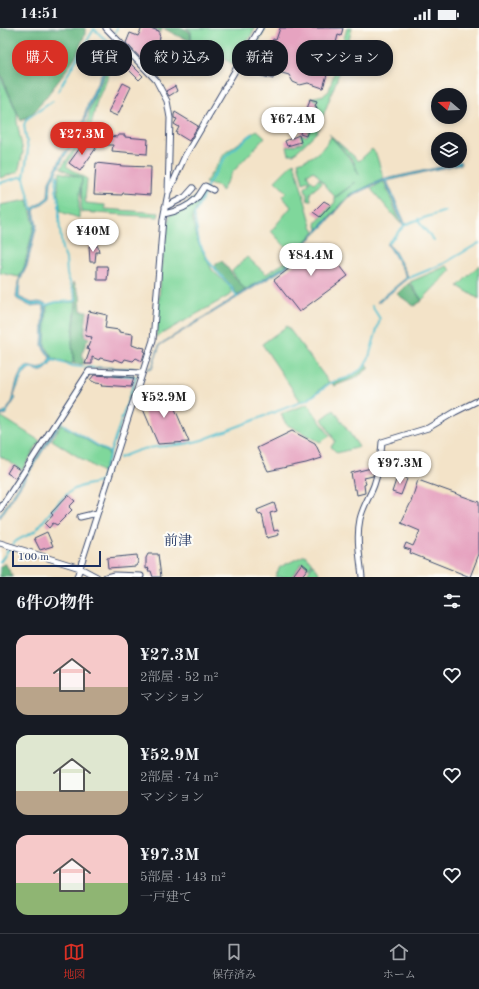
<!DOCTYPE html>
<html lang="ja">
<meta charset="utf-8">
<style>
:root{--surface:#171b24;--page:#20242c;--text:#f1f3f6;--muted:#9ea1a6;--line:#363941;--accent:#d93025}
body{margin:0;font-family:"Old Standard TT","Noto Serif JP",serif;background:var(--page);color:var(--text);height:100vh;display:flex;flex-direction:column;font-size:15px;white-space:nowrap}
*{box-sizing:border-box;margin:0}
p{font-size:13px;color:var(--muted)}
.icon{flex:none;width:22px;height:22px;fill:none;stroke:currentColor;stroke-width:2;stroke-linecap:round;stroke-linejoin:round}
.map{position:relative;height:549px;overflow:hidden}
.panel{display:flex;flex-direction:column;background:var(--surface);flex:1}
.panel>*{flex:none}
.guide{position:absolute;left:12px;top:12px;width:455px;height:36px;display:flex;gap:8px}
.needle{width:26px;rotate:289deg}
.controls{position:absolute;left:431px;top:60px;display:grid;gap:8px}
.controls a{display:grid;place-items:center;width:36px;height:36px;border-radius:50%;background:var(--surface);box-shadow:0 2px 6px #0003;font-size:20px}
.scale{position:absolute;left:12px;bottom:10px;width:89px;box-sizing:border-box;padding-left:4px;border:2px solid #1b2f5e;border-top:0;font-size:11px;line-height:14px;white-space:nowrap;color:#1b2f5e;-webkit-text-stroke:3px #fdfcf7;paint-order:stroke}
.price{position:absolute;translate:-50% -34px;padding:0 9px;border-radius:14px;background:#fff;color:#222;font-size:13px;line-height:26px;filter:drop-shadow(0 1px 2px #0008)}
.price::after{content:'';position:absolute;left:50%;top:24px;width:12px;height:9px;margin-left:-6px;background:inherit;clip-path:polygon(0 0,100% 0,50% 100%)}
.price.current{background:var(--accent);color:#fff}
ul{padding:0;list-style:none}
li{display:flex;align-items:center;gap:12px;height:100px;padding:0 16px}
li span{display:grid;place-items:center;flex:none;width:112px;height:80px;border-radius:12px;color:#555}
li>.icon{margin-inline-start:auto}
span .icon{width:48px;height:48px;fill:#fffc;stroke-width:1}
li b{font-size:17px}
h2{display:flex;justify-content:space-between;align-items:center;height:48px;padding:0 16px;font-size:17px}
.tag{padding:0 14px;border-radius:16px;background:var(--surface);box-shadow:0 2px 6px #0003;font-size:14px;line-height:36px}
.tag.current{background:var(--accent);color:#fff}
.status{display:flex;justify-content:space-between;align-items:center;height:28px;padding:0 20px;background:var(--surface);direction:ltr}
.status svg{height:11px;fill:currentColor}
.menu{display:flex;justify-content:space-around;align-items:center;height:56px;border-top:1px solid var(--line);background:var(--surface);font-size:11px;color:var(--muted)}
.menu a{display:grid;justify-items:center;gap:2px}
.menu .current{color:var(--accent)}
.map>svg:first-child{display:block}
.green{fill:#7fd79b;stroke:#4d837c}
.forest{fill:#67b883;stroke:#417470}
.water{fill:#53bfce;stroke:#377796}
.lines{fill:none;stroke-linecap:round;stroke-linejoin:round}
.stream{stroke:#53bfce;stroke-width:2}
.building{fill:#e6a3c0}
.minor-casing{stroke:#3b4a6e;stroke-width:7}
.minor{stroke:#fff;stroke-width:5}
.labels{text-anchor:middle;stroke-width:4;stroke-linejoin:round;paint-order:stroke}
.quarter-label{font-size:14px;fill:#1b2f5e;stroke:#fdfcf7}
</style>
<div class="status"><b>14:51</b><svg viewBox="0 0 49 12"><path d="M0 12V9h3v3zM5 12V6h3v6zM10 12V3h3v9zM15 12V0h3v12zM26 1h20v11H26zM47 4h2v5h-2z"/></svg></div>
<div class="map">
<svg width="479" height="549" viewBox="0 0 479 549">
<rect width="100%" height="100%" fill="#fdfcf7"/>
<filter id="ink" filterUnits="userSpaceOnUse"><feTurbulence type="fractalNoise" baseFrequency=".025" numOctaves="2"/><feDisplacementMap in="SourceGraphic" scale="8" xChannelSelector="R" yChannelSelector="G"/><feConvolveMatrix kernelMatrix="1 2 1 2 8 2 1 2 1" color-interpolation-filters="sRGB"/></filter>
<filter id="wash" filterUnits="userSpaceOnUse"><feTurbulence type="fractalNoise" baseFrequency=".012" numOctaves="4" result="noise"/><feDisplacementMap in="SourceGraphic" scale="16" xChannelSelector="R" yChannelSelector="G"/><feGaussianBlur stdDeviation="0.9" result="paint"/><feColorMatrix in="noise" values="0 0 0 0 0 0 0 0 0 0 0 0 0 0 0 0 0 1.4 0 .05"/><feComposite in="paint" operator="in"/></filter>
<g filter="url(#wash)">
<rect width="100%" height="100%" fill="#f3e3c8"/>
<path class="green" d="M186,0h69l-20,37 -43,-24 -1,-10z
M264,0h2l-12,22 -7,17 -4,-3z
M347,0h5l-9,35 -26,69 -23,22h-5l-2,-7 16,-5 -3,-7 7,1 7,-22h1l2,-13 -7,-3 14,-3 5,-4z
M114,14l6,7 -23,52 -6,24 -25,41 21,13 -2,21 1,3 19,2v4l54,4 -1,4 -77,-5 1,-34 -12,-5 -9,-5c10,-15 29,-39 28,-57l24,-55 -2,-8z
M0,47l17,38v9l6,30 -5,20 -18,6z
M257,102l8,7 -33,36 -11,19 -2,-5 -14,-4 20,-30z
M329,106l30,27 13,-12 4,5 8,25 -33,15 -33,35 -2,-6 19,-21v-4l21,-16 -21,15 -21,-26 -7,3 3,6 -7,3 -5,-21c16,-4 24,-11 33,-25l21,24 7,14 -6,-15z
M294,134l18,64 3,5 -30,35 -40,24 -13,-19 15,-14 19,17 18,-11 8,-9 -21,-23 20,-24 -9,-11 4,-4 -11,-11z
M60,144l22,6 -3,23v17l-18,-6c-2,-14 -5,-27 -1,-40z
M319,151l3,4 -12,10 1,7 -3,1 -3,-13 6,-8 3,3z
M382,154h2l17,42 -30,-35z
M204,163l-12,26 6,25 14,28 18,17 2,7 -76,43 6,-76 8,-46z
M28,172l6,25 -10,42 -5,10 -19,-4 1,-8 -1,-1v-59z
M479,237v34l-21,-13z
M447,238l4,4 -29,30 -12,-18z
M56,274h20l-4,40 1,22 -19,-5 -9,-14 2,-39z
M287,298l42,56 -21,17 -7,3 -39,-58z
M308,376l22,32 -10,6 -34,-18 -5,-10z
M334,382l25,37 -22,6 -6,-6 4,-6 -13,-22z
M0,389h2l38,24 -18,29 -22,-14z
M61,397l47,28 1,3 -7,16 -50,-32z
M305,527l7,8 -3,5 -7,-5 -11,14h-16l5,-10z
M313,536l9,13h-17z"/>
<path class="forest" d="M0,0h85v6l-8,20 -17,25 -25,32 -14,10 -21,-49z
M149,0h34l7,4 1,9 -13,-5 -15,-8 -5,7z
M222,233l23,29 -8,5 -6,-10 -17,-17 3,-5z
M74,254l6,13 1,16h6l-3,25 5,2c-6,10 -8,16 -5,26h-10l-2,-22 5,-39 -1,-9 -3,-9z
M409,255l13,18 -8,5 -17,-12z
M367,335l2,5 -13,10 -22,8 -2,-3c13,-4 27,-9 35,-20z
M5,535l8,14h-13v-10z"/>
<path class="water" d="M110,13l2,2 -3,5 2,9 -24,55 -2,11 -10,19 -11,15 -13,25 -1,16 -16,12 3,15 -10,41 -7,15 -1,16 13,6 6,-1 7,1 1,2 -2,41 9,13v2c-14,18 -12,6 -26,9 -6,7 -10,17 -13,26l2,2 -11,17 -5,1v-2l4,-1c3,-4 8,-9 9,-14 2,-12 4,-24 13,-33 13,2 17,7 24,-8l-8,-12 2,-40 -4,-1 -10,1 -13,-7 -1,-2 2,-15 8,-18 9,-39 -3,-16 16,-12 1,-16 14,-27 11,-13 10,-21 1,-7 4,-12 20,-44 -2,-9z
M460,133l1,4 -2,-1 -72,17 19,44 -2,2 -19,-46 -4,1 -33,16 -23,27 -17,16 -16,21 -8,7 -124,76 -8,24h-4v-1l4,-1 7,-22 126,-79 22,-25 45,-47 29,-14 73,-16z
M387,215l7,7 15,28 -31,25 -1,-1 30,-25 -17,-29 -4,-4z
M96,339l41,1v2l-42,-2z
M79,362l2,1 -81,127v-3z"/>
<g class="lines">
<path class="stream" d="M115,5l2,-5
M58,63l36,-62 15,14
M0,155l20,-6 4,1
M32,181l-8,-31 4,-28 -4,-25 2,-5 2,-2 25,-17
M418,191l3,6 13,15
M388,215l16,-17 7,-4 35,-11
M409,250l34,-14 36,-21
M237,269l-6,-10 -22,-25 -10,-20 -5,-27 9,-18 5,-13 18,-28 26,-22
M46,277l10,-3 19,-1 1,-3 -9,-24 -1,-15 -4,-10 -3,-29v-17l-3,-14 1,-14
M53,332l20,6 21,2
M61,395l49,30
M119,430c10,-4 20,-9 30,-10 19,-3 34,-2 53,-8l107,-41 21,-16 17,-5 13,-8 4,-3 5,-10 11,-38 -8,-13
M0,534c6,-7 8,-14 15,-20 6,-5 16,-7 21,-12 11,-12 21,-29 35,-39 9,-6 19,-7 29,-9l36,-105 -3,-1 -25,-2"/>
</g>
<g id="blocks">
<path class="building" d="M142,0h8l9,3v4l1,1 -1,7 -4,-2 -5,12 7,3 -6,13 -25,-26 4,-10 8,3z
M280,0h63l-2,8 -3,-1 -6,23 1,6 -4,4 -6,20 -15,-5 -8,2 -7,-3 -4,-7 -14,-4 -2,8 -15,-4 4,-15 4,1 7,-22 3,1z
M174,33l11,4 -1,2 12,4 -4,5 -10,-4 -11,-5z
M131,36l12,12 -4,4 -12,-12z
M123,55l8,4 -14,29 -9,-4z
M175,58l2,5 -8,5 -3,-5z
M310,71l7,2 -2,5 2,1 -11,29 -6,-2z
M175,84l23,14 -9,15 -13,-8 3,-6 -5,-3 3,-5 -3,-1v-3z
M118,107h7v2l23,2 -1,15 -35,-3 1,-6h-7l1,-9 11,1z
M299,107l2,7 -14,4 -2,-5z
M85,113l11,7 -16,23 -11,-8z
M96,135l27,3 28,1 -1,28 -27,-2 -1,2 -28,-1z
M324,173l7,4 -11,12 -7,-5z
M323,216l25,32 -49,36 -25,-32 20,-15 -1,-2 5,-4 -1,-1 8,-8 4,5z
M89,218h9l1,6h-3l-1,10h-5z
M97,238h10l1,5 -1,9h-10z
M89,283l18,4 -2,13 14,2v2l14,2 -1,11 8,3v-1l5,1 -1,3h1l-3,10 -6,-3 -3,3 -8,-2 -2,3 -9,-3 -1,2 -13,-3 -1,2 -7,-3v7h-7l5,-14 -3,-1 5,-12 -7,-1z
M94,347l33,2 7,1 -3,9 -29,-2 1,-1 -7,-1 -6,-3z
M167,362l22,52 -31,2 -18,-42z
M292,403l23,12 7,15 -16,5 -38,8 -11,-23z
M384,432l10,4 -3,8 -8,-3z
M12,437l8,5 -5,8 -8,-5z
M375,439l-2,9 -9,2 2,6 -2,1 1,8 -8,2 -1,-6h-2l-3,-16z
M398,446l8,3 1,2 -6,16 -9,-3z
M418,452l61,22v52l-9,23 -60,-24 1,-3 -7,-2 2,-5 7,3 7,-15 -19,-8 10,-21z
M68,467l7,6 -6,6 3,3 -15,15 -4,-2 -4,5 -4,-4 8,-9 -2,-2z
M274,475l3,8 -7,2 4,18 4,-1 1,5 -12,3 -5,-24 -3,1 -2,-5z
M47,504l6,14 -13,4 -6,-12z
M148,526h10l3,23h-8l-2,-6h-3l1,-3 -3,1v-11z
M137,527l1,7 -2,4 -28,2 -1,-10z
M302,535l6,5 -7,9h-9z"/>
</g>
</g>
<g filter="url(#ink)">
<use href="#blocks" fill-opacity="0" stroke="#3b4a6e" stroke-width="1"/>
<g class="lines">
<g class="minor-casing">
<path id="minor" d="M169,163l16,-35 75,-128
M165,179l20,-10 8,-9
M164,186c10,-2 24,-7 32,-15 4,-4 6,-9 9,-13l8,4
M0,481l89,-138 53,2
M80,489l17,-4
M0,515l80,25 17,9
M77,549l76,-237 10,-121 5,-26 2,-75 -3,-17 -11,-21 -50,-52
M106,549l8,-2 27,1
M362,549c-2,-20 -6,-39 -2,-58 3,-13 10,-23 14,-34 5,-14 7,-28 8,-43l46,-14 27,-16 24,-12"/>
</g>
<use href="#minor" class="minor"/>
</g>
</g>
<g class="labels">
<g class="quarter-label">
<text x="178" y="517">前津</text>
</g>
</g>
</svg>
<div class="controls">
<a><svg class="needle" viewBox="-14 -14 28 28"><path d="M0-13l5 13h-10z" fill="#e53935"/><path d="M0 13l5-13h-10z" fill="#9ea1a6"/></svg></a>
<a><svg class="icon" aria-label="layers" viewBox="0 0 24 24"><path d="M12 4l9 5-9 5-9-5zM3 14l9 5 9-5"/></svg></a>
</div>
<div class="scale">100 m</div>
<b class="price" style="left:293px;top:113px">¥67.4M</b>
<b class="price current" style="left:82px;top:128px">¥27.3M</b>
<b class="price" style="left:93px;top:225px">¥40M</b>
<b class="price" style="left:311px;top:249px">¥84.4M</b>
<b class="price" style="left:164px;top:391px">¥52.9M</b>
<b class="price" style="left:400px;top:457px">¥97.3M</b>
<div class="guide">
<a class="tag current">購入</a>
<a class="tag">賃貸</a>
<a class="tag">絞り込み</a>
<a class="tag">新着</a>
<a class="tag">マンション</a>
</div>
</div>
<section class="panel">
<h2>6件の物件<svg class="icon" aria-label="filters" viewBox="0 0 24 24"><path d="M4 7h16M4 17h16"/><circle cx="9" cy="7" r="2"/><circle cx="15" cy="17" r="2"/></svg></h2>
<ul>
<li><span style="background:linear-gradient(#f6c9c9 65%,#b9a48a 0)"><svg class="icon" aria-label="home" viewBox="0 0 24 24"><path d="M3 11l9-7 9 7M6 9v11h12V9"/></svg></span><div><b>¥27.3M</b><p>2部屋 · 52 m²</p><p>マンション</p></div><svg class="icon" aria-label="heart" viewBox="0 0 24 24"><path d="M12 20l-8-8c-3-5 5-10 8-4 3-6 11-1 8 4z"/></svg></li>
<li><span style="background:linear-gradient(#dfe7d0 70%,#b9a48a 0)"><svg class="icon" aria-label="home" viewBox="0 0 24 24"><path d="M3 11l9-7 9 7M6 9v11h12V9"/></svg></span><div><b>¥52.9M</b><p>2部屋 · 74 m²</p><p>マンション</p></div><svg class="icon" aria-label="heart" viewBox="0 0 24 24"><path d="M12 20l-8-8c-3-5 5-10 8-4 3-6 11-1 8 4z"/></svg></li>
<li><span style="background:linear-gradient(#f6c9c9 60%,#8fb573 0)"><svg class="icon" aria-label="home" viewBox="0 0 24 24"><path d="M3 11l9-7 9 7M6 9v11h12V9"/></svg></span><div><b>¥97.3M</b><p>5部屋 · 143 m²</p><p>一戸建て</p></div><svg class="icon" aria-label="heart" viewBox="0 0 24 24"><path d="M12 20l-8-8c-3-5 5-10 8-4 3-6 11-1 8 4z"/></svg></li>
</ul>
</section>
<nav class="menu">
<a class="current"><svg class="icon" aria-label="map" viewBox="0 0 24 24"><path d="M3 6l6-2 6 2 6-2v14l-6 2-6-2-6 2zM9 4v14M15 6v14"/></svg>地図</a>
<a><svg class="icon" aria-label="saved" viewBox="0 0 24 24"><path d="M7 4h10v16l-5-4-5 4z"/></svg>保存済み</a>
<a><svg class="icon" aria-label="home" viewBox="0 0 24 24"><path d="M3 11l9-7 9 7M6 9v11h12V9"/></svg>ホーム</a>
</nav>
